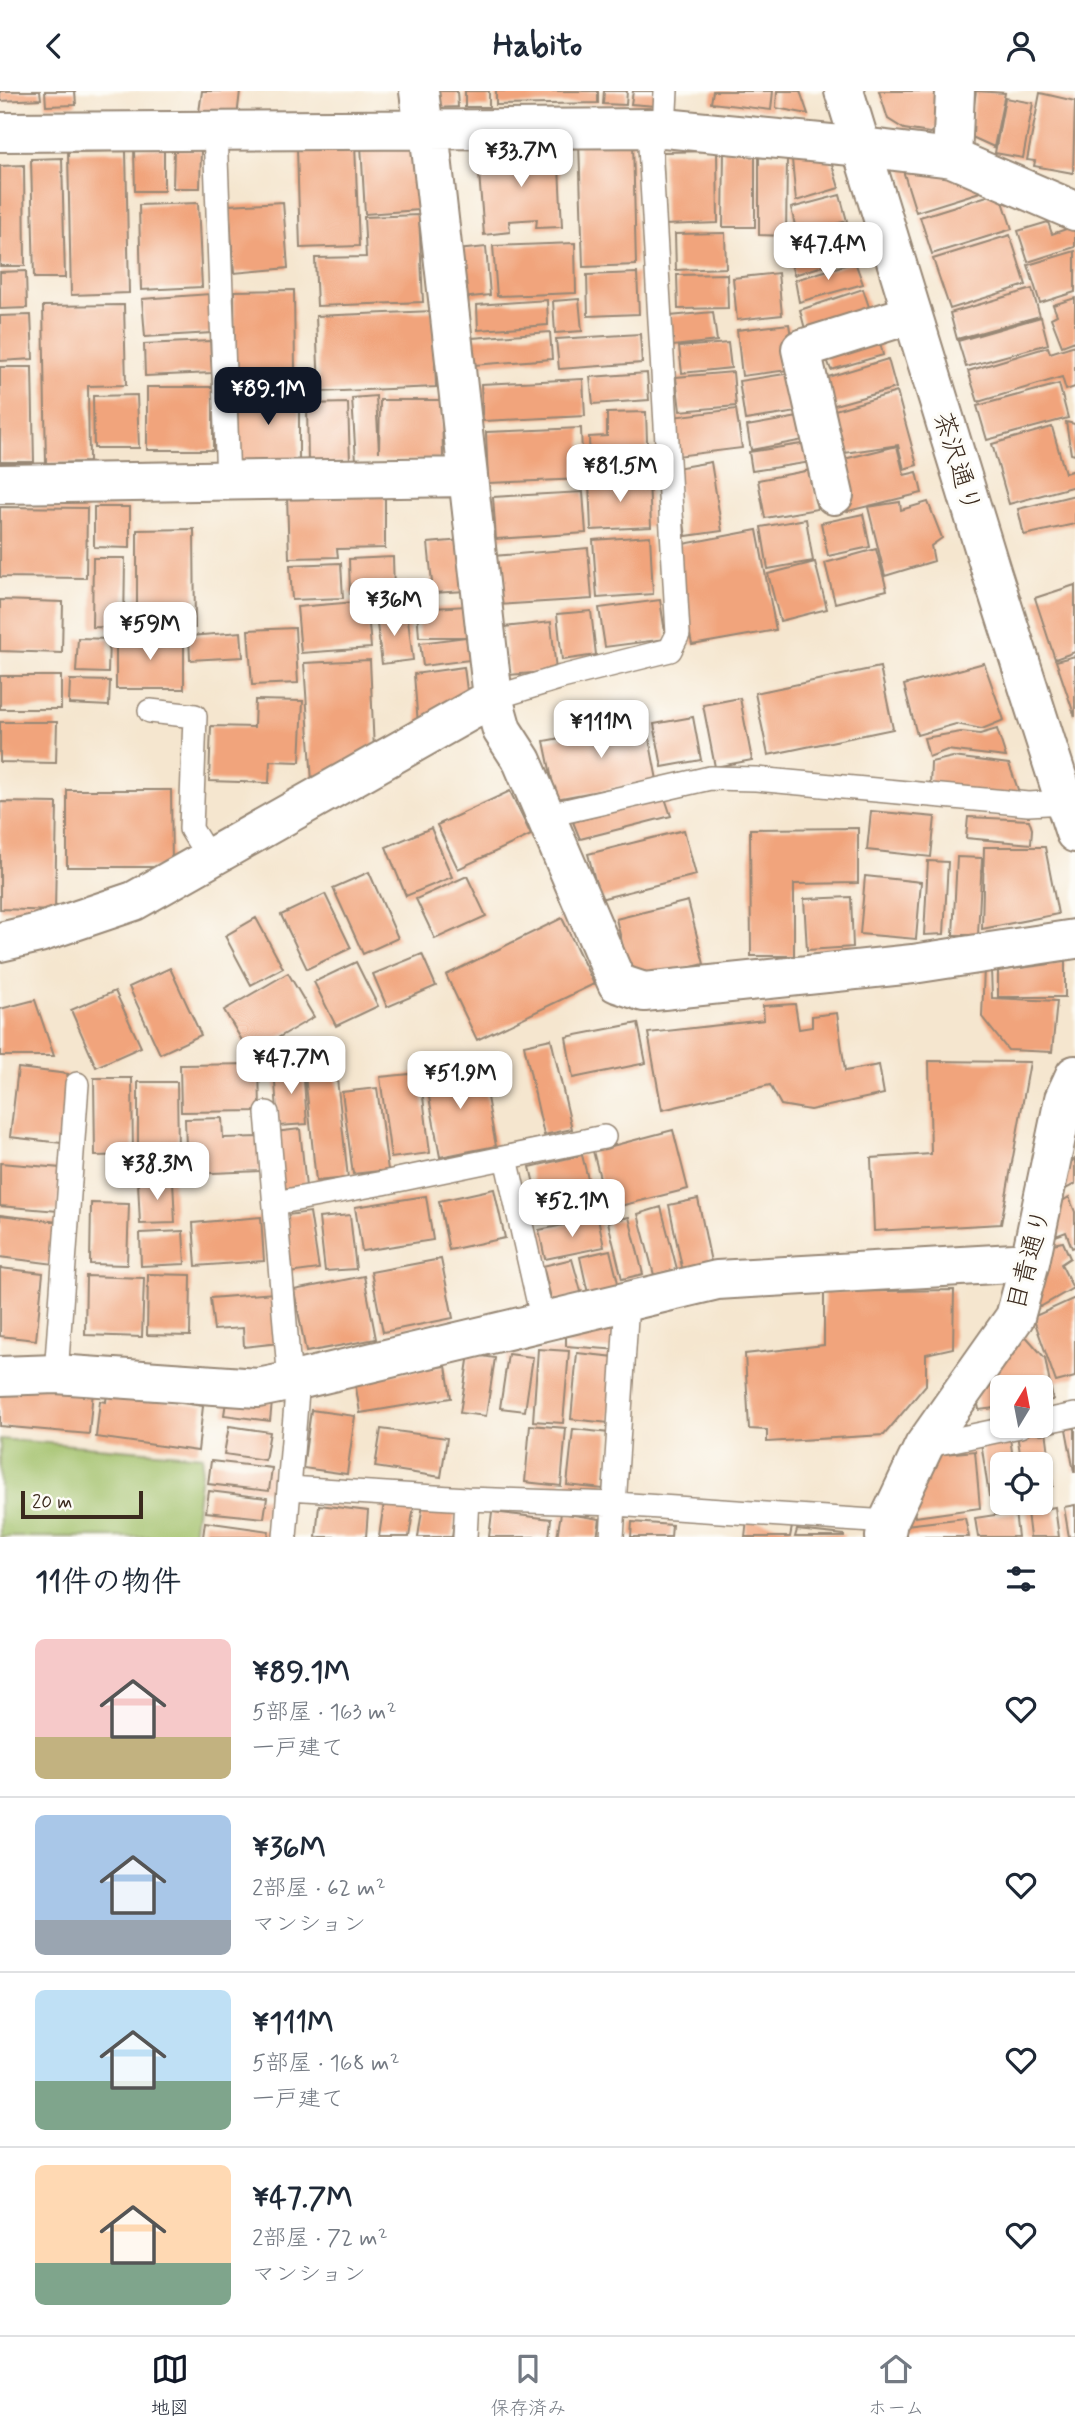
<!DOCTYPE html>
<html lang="ja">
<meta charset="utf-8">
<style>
:root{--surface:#fff;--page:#f6f6f7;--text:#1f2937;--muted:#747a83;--line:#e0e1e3;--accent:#111827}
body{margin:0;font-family:Mynerve,"Klee One",sans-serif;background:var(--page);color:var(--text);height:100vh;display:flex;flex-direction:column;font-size:26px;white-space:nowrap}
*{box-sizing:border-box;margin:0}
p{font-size:23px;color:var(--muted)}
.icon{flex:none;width:38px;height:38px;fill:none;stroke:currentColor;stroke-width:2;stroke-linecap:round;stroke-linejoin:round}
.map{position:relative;height:1446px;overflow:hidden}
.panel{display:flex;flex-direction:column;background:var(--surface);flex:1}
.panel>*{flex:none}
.needle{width:46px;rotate:10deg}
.fabs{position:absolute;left:990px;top:1284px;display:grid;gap:14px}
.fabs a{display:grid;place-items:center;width:63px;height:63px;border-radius:10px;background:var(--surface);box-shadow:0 2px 5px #0004;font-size:35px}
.scale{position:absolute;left:21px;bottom:18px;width:122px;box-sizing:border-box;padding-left:7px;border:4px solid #3b2a1e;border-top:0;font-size:19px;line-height:24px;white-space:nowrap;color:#3b2a1e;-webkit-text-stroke:5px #fdfcf7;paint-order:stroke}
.price{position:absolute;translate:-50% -60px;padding:0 16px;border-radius:14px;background:#fff;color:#222;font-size:23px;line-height:46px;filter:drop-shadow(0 2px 4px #0008)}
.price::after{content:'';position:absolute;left:50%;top:42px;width:21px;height:16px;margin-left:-10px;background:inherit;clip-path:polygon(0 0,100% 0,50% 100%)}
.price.active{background:var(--accent);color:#fff}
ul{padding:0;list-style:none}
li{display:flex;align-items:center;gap:21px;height:175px;padding:0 35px}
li+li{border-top:2px solid var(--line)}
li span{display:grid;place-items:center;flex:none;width:196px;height:140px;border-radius:10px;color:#555}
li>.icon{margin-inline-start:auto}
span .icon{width:84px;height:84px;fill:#fffc;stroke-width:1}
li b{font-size:30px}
h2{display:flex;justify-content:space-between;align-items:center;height:84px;padding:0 35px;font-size:30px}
header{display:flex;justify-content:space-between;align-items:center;height:91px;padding:0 35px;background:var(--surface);font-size:32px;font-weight:700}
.tabs{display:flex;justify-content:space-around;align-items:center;height:98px;border-top:2px solid var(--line);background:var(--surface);font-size:19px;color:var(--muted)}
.tabs a{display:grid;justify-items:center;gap:4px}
.tabs .active{color:var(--accent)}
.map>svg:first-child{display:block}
.green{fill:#a1c069;stroke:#6e7544;stroke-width:2}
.building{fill:#f1a47c}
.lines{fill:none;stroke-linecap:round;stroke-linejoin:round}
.service-casing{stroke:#988876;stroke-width:26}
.minor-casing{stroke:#988876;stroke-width:42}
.tertiary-casing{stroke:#988876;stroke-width:42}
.service{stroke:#fff;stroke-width:23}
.minor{stroke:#fff;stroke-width:38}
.tertiary{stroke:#fff;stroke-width:38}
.labels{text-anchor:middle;stroke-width:6;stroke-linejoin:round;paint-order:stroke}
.street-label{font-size:26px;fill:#3b2a1e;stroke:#fdfcf7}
</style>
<header><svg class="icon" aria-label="back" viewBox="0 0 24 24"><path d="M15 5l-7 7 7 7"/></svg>Habito<svg class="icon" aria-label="person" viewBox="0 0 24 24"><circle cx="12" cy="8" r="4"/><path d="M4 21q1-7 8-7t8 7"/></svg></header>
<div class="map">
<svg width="1075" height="1446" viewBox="0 0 1075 1446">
<rect width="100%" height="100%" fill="#fdfcf7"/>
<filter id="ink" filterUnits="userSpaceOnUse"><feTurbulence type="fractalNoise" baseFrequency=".0143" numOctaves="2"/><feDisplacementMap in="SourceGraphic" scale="14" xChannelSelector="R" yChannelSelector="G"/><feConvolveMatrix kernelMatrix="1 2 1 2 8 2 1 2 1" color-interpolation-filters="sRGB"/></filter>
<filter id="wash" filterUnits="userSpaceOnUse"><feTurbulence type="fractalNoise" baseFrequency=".00686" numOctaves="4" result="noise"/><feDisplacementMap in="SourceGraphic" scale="28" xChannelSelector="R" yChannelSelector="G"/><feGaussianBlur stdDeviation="1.57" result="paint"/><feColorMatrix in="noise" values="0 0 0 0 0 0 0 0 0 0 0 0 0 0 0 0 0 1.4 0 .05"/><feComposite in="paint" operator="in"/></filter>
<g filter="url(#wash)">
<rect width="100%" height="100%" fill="#f5e6cf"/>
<path class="green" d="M0,1348l203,17 -10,81h-193z"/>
<g id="blocks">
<path class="building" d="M0,0h40l1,8 -41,2z
M45,0h30l1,14 -30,1z
M202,0h38l-3,26 -38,-5z
M433,0h24l1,16 -25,1z
M465,0h24v16h-24z
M496,0h102v12l-102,2z
M604,0h23l-1,14 -23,-1z
M633,0h25l-2,15 -25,-2z
M713,0h60l-2,19 -60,-7z
M777,0h23l8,23 -32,-6z
M879,0h63v32l-12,10 -26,-4 -16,-10z
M976,0l29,2 -11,54 -22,-10 -1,-13z
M1040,2l35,8 -2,72 -39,-7 1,-5 -8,-1z
M1005,7l28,5 -10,55 -28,-5z
M633,50l3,124 -53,2 -4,-125z
M414,51l5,68 -54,4 -4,-69z
M355,53l4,102 -59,2 -3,-101z
M531,54l2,24 -1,-20 26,-2 4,80 -26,1 1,-9 -28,2 1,11 -26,3 -6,-74 25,-1v-13z
M164,57v43h-29l-1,-42z
M174,58l27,1 -1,38h-27z
M791,58l37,2 11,37 -43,13z
M724,59l31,1v76h-32z
M126,60l3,142 -58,2 -3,-143z
M717,60l1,72 -54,2 -1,-73z
M759,66l28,1 -1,78 -27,-1z
M62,67l3,120h-31l-3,-119z
M901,73l75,17 4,11 -64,20z
M24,74l1,101h-25v-100z
M1000,101l12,37 -80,25 -12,-37z
M840,104l7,26 -50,13 -6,-26z
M283,111l5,66 -54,5 -5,-68z
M198,112l4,84 -61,3 -2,-85z
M419,124l4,87 -106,4 -2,-48 51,-1 -2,-40z
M1048,131l4,12 23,-8v21l-47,15 -10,-31z
M843,135l12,30 -61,19 -6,-23 14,-14z
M725,142l1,35 -50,2 -1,-36z
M1010,144l16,50 -76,24 -17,-50z
M575,152l1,50 -79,3 -4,-50z
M486,156l4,48 -29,3 -4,-48z
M1075,160v41l-35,11 -12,-38z
M855,171l8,22 -64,18 -4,-22z
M26,180l1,37 -27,1v-37z
M637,182l2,41 -51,2 -1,-41z
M778,182l4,42 -45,5 -4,-42z
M727,183l1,34 -50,1 -1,-34z
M863,198l7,21 -64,23 -6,-23z
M1032,198l8,27 -83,23 -7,-26z
M294,199l1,81h-60l-1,-80z
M210,203l2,39 -67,4 -3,-38z
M1075,207v43l-13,5 -11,-28 6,-3 -4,-10z
M579,208l3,32 -27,2 -2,-32z
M547,209l1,25 -70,5 -1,-25z
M124,214l2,80 -38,1 1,76 -43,1 -3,-157z
M433,220l3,76 -117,5 -3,-76z
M713,221l4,29 -44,5 -3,-30z
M31,224l2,44 -33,2v-45z
M1041,226l7,27 -82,23 -8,-26z
M789,233l7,45 -54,7 -5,-46z
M550,241l2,27 -78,6 -2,-27z
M640,243l2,29 -83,6 -3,-30z
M879,247l4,17 -52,15 -6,-16z
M210,250l2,32 -67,3 -1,-32z
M728,252l3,25 -49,5 -3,-26z
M1075,254v42l-9,3 -4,-13 -84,25 -10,-31 80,-24 2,6z
M888,268l8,29 -72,20 -6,-28z
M0,276h32l2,95h-34z
M733,281l3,34 -56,5 -4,-34z
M798,281l6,39 -59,9 -6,-39z
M647,282l2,27 -56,4 -3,-27z
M583,288l2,37 -102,5 -2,-37z
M1059,293l9,34 -81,22 -10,-34z
M147,296h66v63h-66z
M299,300v72l-61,1 -1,-72z
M897,301l20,73 -13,4 -6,-24 -61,9 -9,-42z
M137,304l2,53h-45l-1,-52z
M376,305l3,56 1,-52h62l1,59 -87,2 -4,-63z
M348,312l2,59 -42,2 -1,-60z
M736,318l6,39 -65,8 -5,-39z
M646,321l2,58 -58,1 -1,-34 18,-1v-23z
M810,324l4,23 -63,12 -4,-24z
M1066,331l9,2v31l-4,-1z
M1052,336l13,46 10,-3v16l-66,18 -17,-60z
M581,337l2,51 -95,4 -2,-51z
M815,351l3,19 -66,10 -3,-19z
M897,355l7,29 13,-3 5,21 -74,18 -12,-50z
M711,371l11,69 -36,5 -10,-68z
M811,379l6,39 -52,9 -7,-38z
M649,387l2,49 -60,3 -2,-49z
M583,401l3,41 -90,6 -3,-42z
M385,404v53l-48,1 1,8 -49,1 -2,-62z
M1075,404v29l-51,11 -6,-26z
M900,411l1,8 27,-8 14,36 -11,8 3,15 -49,15 -17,-69z
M0,416l87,1 -1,70 -86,-1z
M94,416h36v41l-36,-1z
M863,423l7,33 -42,9 -7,-33z
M806,428l7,42 -45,8 -7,-42z
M194,438l1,99 -58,1v-99z
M757,439l19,100 -84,15 -19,-99z
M650,445l3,58 -56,4 -4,-58z
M462,449l4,51 -33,2 -5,-50z
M588,457l4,51 -95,6 -4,-49z
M876,458l11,41 -52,13 -10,-40z
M393,466l1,35 -44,2 -1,-35z
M93,467h32l-1,70 -32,-1z
M815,471l12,47 -47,12 -12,-47z
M341,472l2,35 -51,2 -2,-35z
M1075,494v67l-20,7 -20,-61z
M0,509l63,2 -1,51 -62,-2z
M660,509l6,39 -61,8 -6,-39z
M367,510l4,47 -70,5 -4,-46z
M467,515l-1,31h-47l-2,-28z
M591,520l5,44 -34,5 -5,-46z
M407,521l6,48 -31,4 -6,-48z
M551,531l5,49 -47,4 -5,-48z
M295,537l3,55 -46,2 -4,-55z
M241,541l2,25 -53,3 -1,-24z
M116,544h68v54h-68z
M466,546l4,23 -47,6 -3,-23z
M78,547l31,1 -1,34 -32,-1z
M1075,565v61l-19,-56z
M370,569l4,91 -62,31 -8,-119z
M984,572l20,57 -22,9 -26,-5 -39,11 -13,-50z
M464,576l4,31 -50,27 -4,-51z
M880,576l13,62 -125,26 -13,-62z
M0,585h61v33h-61z
M70,589l40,1 -1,25 -40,-2z
M740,607l12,62 -37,7 -12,-62z
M255,609l48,1 -3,61 -30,-1 -1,22 -60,-2 2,-55 43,1z
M693,626l8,43 -39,7 -8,-43z
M0,631h57l-1,41 -56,-1z
M646,631l11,58 -101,19 -12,-58z
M997,638l9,28 -59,-7 -18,7 -5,-19 37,-6 19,2z
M953,666l56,7 12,34 -91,-12 1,-24z
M67,699h104l1,77h-105z
M510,700l21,44 -73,34 -21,-44z
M665,707l6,18 -91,23 -7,-17z
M0,711l57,1 -2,108 -55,-2z
M871,720l64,6 -4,40 -64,-7z
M968,726l61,3 3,9 -1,15 -65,-6z
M431,737l21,49 -46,19 -20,-49z
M858,737v55l-64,1v72h-43l-1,-127z
M684,739l12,45 -96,24 -12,-45z
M984,756h61l13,67 -76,15z
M957,766l25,1 -4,77h-25z
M928,770l20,1 -4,72 -20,1z
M369,781l29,66 -35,16 -30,-66z
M467,785l19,40 -51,23 -19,-40z
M865,785l56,6 -5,57 -56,-5z
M325,803l26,54 -44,21 -26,-54z
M851,806l2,50 -46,3 -3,-51z
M688,810l16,63 -72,18 -16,-63z
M256,827l27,50 -32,17 -26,-49z
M562,827l32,66 -117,56 -31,-65z
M422,863l14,32 -49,21 -14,-33z
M356,871l22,44 -42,20 -22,-44z
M1065,871v35h-67v-26z
M170,877l31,67 -41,19 -31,-67z
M984,877h7l1,30 65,3 -5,51 -44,-2 -26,-33z
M288,882l26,44 -64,37 -26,-44z
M115,900l26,56 -45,20 -25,-57z
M35,909l19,56h-54v-47z
M795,913l4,25 13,-2v-11l25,-3 8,58 34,-6 5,29 -74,16 -29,-5 -11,-20 -108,25 -14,-77 116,-13 -1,-14z
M638,932l8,40 -73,15 -7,-41z
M551,948l21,90 -28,6 -20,-90z
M929,970l101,1 -29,162 -127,7 -3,-73 60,-4z
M259,973l1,47 -79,1 -1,-47z
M481,974l15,81 -56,11 -15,-82z
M303,975l4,58 -29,2 -4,-58z
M18,977l50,6 -7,69 -51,-6z
M336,979l12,108 -32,3 -11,-107z
M420,982l10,80 -39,5 -11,-81z
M94,987h38l1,77 -38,1z
M138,991h39l1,71 -40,1z
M377,997l11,82 -35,4 -11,-82z
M222,1027l1,20 37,-1 1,34 -74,3 -2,-55z
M300,1038l6,58 -25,2 -6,-57z
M673,1039l15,59 -80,20 -15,-58z
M582,1064l13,52 -53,12 -12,-52z
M1075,1068v25l-11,6 3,-25z
M0,1072l61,5 -3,43 -58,-5z
M173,1089l2,43 -35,1 -2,-42z
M494,1098l11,49 -56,12 -10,-49z
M426,1105l7,44 -71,11 -7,-44z
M1069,1106l6,15v35l-3,1 -6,-16 -10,4 5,-34z
M698,1108l14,68 -29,5 -14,-67z
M91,1112l38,1 -2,61 -37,-1z
M661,1116l16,62 -23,6 -16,-61z
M310,1121l9,57 -30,4 -9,-57z
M0,1124l58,7 -4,42 -54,-7z
M350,1124l6,54 -31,2 -6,-53z
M261,1126l3,44 -68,5 -3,-43z
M629,1126l14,57 -21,5 -14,-57z
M598,1127l6,29 -59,12 -6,-29z
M183,1140l2,33 -44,2 -1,-33z
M1063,1151l7,16 -9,6 12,24 -33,19 -6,-17 13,-45z
M610,1159l10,41 -31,7 -9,-41z
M441,1168l12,59 -70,14 -12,-60z
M572,1168l10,36 -30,7 -9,-36z
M0,1177l43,5 -7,67 -36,-4z
M148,1183l43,1 -1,61 -43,-1z
M86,1185l58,2 -2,59 -57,-2z
M364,1185l12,63 -70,13 -12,-62z
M954,1199l-1,58 -27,6v31l-42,50 -117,7v-12l-18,-1 -4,-75 79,-9v-53z
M274,1202l5,50 -35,4 -1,-19 -29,2 -4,-32z
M1075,1207v79l-19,5 -23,-65z
M622,1218l-3,41 -53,-4v-22z
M1022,1241l23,26 8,42 -12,1v-13h-38v19l-24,3 -3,-17z
M538,1258l31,2 -6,72 -30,-2z
M577,1262l38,4 -6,66 -38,-4z
M469,1263l26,4 -9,58 -26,-3z
M508,1263l25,3 -8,54 -25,-3z
M446,1275l5,32 -91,15 -5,-32z
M0,1291l93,9 -4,43 -89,-8z
M107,1302l96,13 -5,45 -102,-14 4,-36 6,1z
M227,1304l45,7 -2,19 -46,-6z
M311,1319l44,6 -8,58 -44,-6z
M530,1334l36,3 -5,58 -36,-4z
M229,1335l41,6 -5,28 -41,-6z
M1075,1337v44h-1l-8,-43z
M381,1338l66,9 -6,39 -66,-10z
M573,1338l36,4 -6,56 -36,-4z
M1046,1339l7,56 -12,1v-22h-19l-5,-31z
M1010,1347l4,27h-11v29l-14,2 -8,-54z
M975,1360l5,57 -65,9 -2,-16 21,-46z
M211,1370l61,7 -3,23 -61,-7z
M209,1400l58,7 -3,20 -58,-6z
M384,1411l30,4 -5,31h-30z
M423,1413l33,5 -4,28h-34z
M319,1414l49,6 -2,26h-50z
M1075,1414v32h-6l-5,-30z
M1055,1416l4,30h-29l-3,-25z
M492,1421l59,7 -2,18h-60z
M1015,1421l3,25h-40l-3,-19z
M561,1422l39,6 -3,18h-40z
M965,1427l4,19h-63v-12z
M747,1429l45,7 -2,10h-45z
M205,1431l64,9 -1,6h-65z
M632,1431l40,3 -1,12h-40z
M797,1439l47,5v2h-49z"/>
</g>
</g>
<g filter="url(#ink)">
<use href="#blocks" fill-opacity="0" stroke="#988876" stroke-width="2"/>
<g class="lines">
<g class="service-casing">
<path id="service" d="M664,37l2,-37
M215,40l13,350
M493,607l69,-21 108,-27 8,-16 -29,-505
M150,620l45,5 -4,113 18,29
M544,725l166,-38 46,1 272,25 38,-2
M267,1022l23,269
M506,1067l37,164
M275,1112l108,-20 221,-46
M56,1283l21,-290
M1041,1331l34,-7
M924,1355l96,-20
M289,1397l178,11 148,5 273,18
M285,1446l13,-157
M465,1446l2,-38
M612,1446l15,-235"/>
</g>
<g class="minor-casing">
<path id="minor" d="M419,0l5,39
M429,39l64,568 9,32 20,31 95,222 27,9 269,-28 162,-25
M0,41l664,-4 198,19 90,11 123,53
M952,67l3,-67
M0,393l467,-7
M834,404l-33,-146 111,-35
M0,851l39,-9 95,-32 359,-203
M0,1285l56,-2 202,14 40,-8 419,-100 313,-18
M885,1446l3,-15 36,-76 91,-129 15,-55 34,-163 11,-24"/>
</g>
<g class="tertiary-casing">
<path id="tertiary" d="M844,0l148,483 83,259"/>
</g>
<use href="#service" class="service"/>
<use href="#minor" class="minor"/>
<use href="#tertiary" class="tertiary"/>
</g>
</g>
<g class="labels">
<g class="street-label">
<text transform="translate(958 371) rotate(73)" y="9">茶沢通り</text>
<text transform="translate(1028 1168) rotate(-75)" y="9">目青通り</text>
</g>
</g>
</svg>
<div class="fabs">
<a><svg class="needle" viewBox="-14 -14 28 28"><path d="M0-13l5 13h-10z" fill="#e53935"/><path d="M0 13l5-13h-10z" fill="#747a83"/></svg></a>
<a><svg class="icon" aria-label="locate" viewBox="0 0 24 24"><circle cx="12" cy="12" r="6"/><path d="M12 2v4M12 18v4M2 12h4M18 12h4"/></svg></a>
</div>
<div class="scale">20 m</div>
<b class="price" style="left:521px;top:98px">¥33.7M</b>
<b class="price" style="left:828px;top:191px">¥47.4M</b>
<b class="price active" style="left:268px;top:336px">¥89.1M</b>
<b class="price" style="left:620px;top:413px">¥81.5M</b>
<b class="price" style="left:394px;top:547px">¥36M</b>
<b class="price" style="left:150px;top:571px">¥59M</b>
<b class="price" style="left:601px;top:669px">¥111M</b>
<b class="price" style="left:291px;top:1005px">¥47.7M</b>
<b class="price" style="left:460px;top:1020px">¥51.9M</b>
<b class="price" style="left:157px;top:1111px">¥38.3M</b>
<b class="price" style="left:572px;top:1148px">¥52.1M</b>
</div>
<section class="panel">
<h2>11件の物件<svg class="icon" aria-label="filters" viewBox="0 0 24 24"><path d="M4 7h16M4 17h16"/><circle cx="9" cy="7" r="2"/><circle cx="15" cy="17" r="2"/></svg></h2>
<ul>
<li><span style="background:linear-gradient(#f6c9c9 70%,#c2b280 0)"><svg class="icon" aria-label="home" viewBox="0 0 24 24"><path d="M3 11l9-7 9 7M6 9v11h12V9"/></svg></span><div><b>¥89.1M</b><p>5部屋 · 163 m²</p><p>一戸建て</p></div><svg class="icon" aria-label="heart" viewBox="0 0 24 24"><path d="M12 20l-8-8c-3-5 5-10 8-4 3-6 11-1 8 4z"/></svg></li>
<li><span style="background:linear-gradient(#a9c7e8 75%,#9aa5b1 0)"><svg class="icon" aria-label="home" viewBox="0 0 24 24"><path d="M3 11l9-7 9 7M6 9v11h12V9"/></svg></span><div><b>¥36M</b><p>2部屋 · 62 m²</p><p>マンション</p></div><svg class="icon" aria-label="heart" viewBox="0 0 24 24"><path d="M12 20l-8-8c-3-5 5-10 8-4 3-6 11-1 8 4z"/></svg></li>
<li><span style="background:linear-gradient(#bfe0f5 65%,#7fa58c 0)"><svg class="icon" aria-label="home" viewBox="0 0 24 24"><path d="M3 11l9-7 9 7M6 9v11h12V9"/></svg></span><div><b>¥111M</b><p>5部屋 · 168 m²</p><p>一戸建て</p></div><svg class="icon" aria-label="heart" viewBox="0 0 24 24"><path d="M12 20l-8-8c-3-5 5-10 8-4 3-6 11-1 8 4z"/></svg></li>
<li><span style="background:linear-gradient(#ffd9b3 70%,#7fa58c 0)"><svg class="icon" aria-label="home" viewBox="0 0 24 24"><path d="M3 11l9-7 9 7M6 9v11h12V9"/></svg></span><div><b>¥47.7M</b><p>2部屋 · 72 m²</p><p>マンション</p></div><svg class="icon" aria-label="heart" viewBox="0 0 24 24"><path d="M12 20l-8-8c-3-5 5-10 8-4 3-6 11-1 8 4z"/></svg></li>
</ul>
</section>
<nav class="tabs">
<a class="active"><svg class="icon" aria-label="map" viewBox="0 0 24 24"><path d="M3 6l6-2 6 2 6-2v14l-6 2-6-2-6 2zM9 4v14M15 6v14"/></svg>地図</a>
<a><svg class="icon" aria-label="saved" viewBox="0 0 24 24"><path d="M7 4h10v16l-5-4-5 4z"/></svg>保存済み</a>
<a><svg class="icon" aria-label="home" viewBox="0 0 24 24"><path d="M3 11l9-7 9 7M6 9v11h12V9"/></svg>ホーム</a>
</nav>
